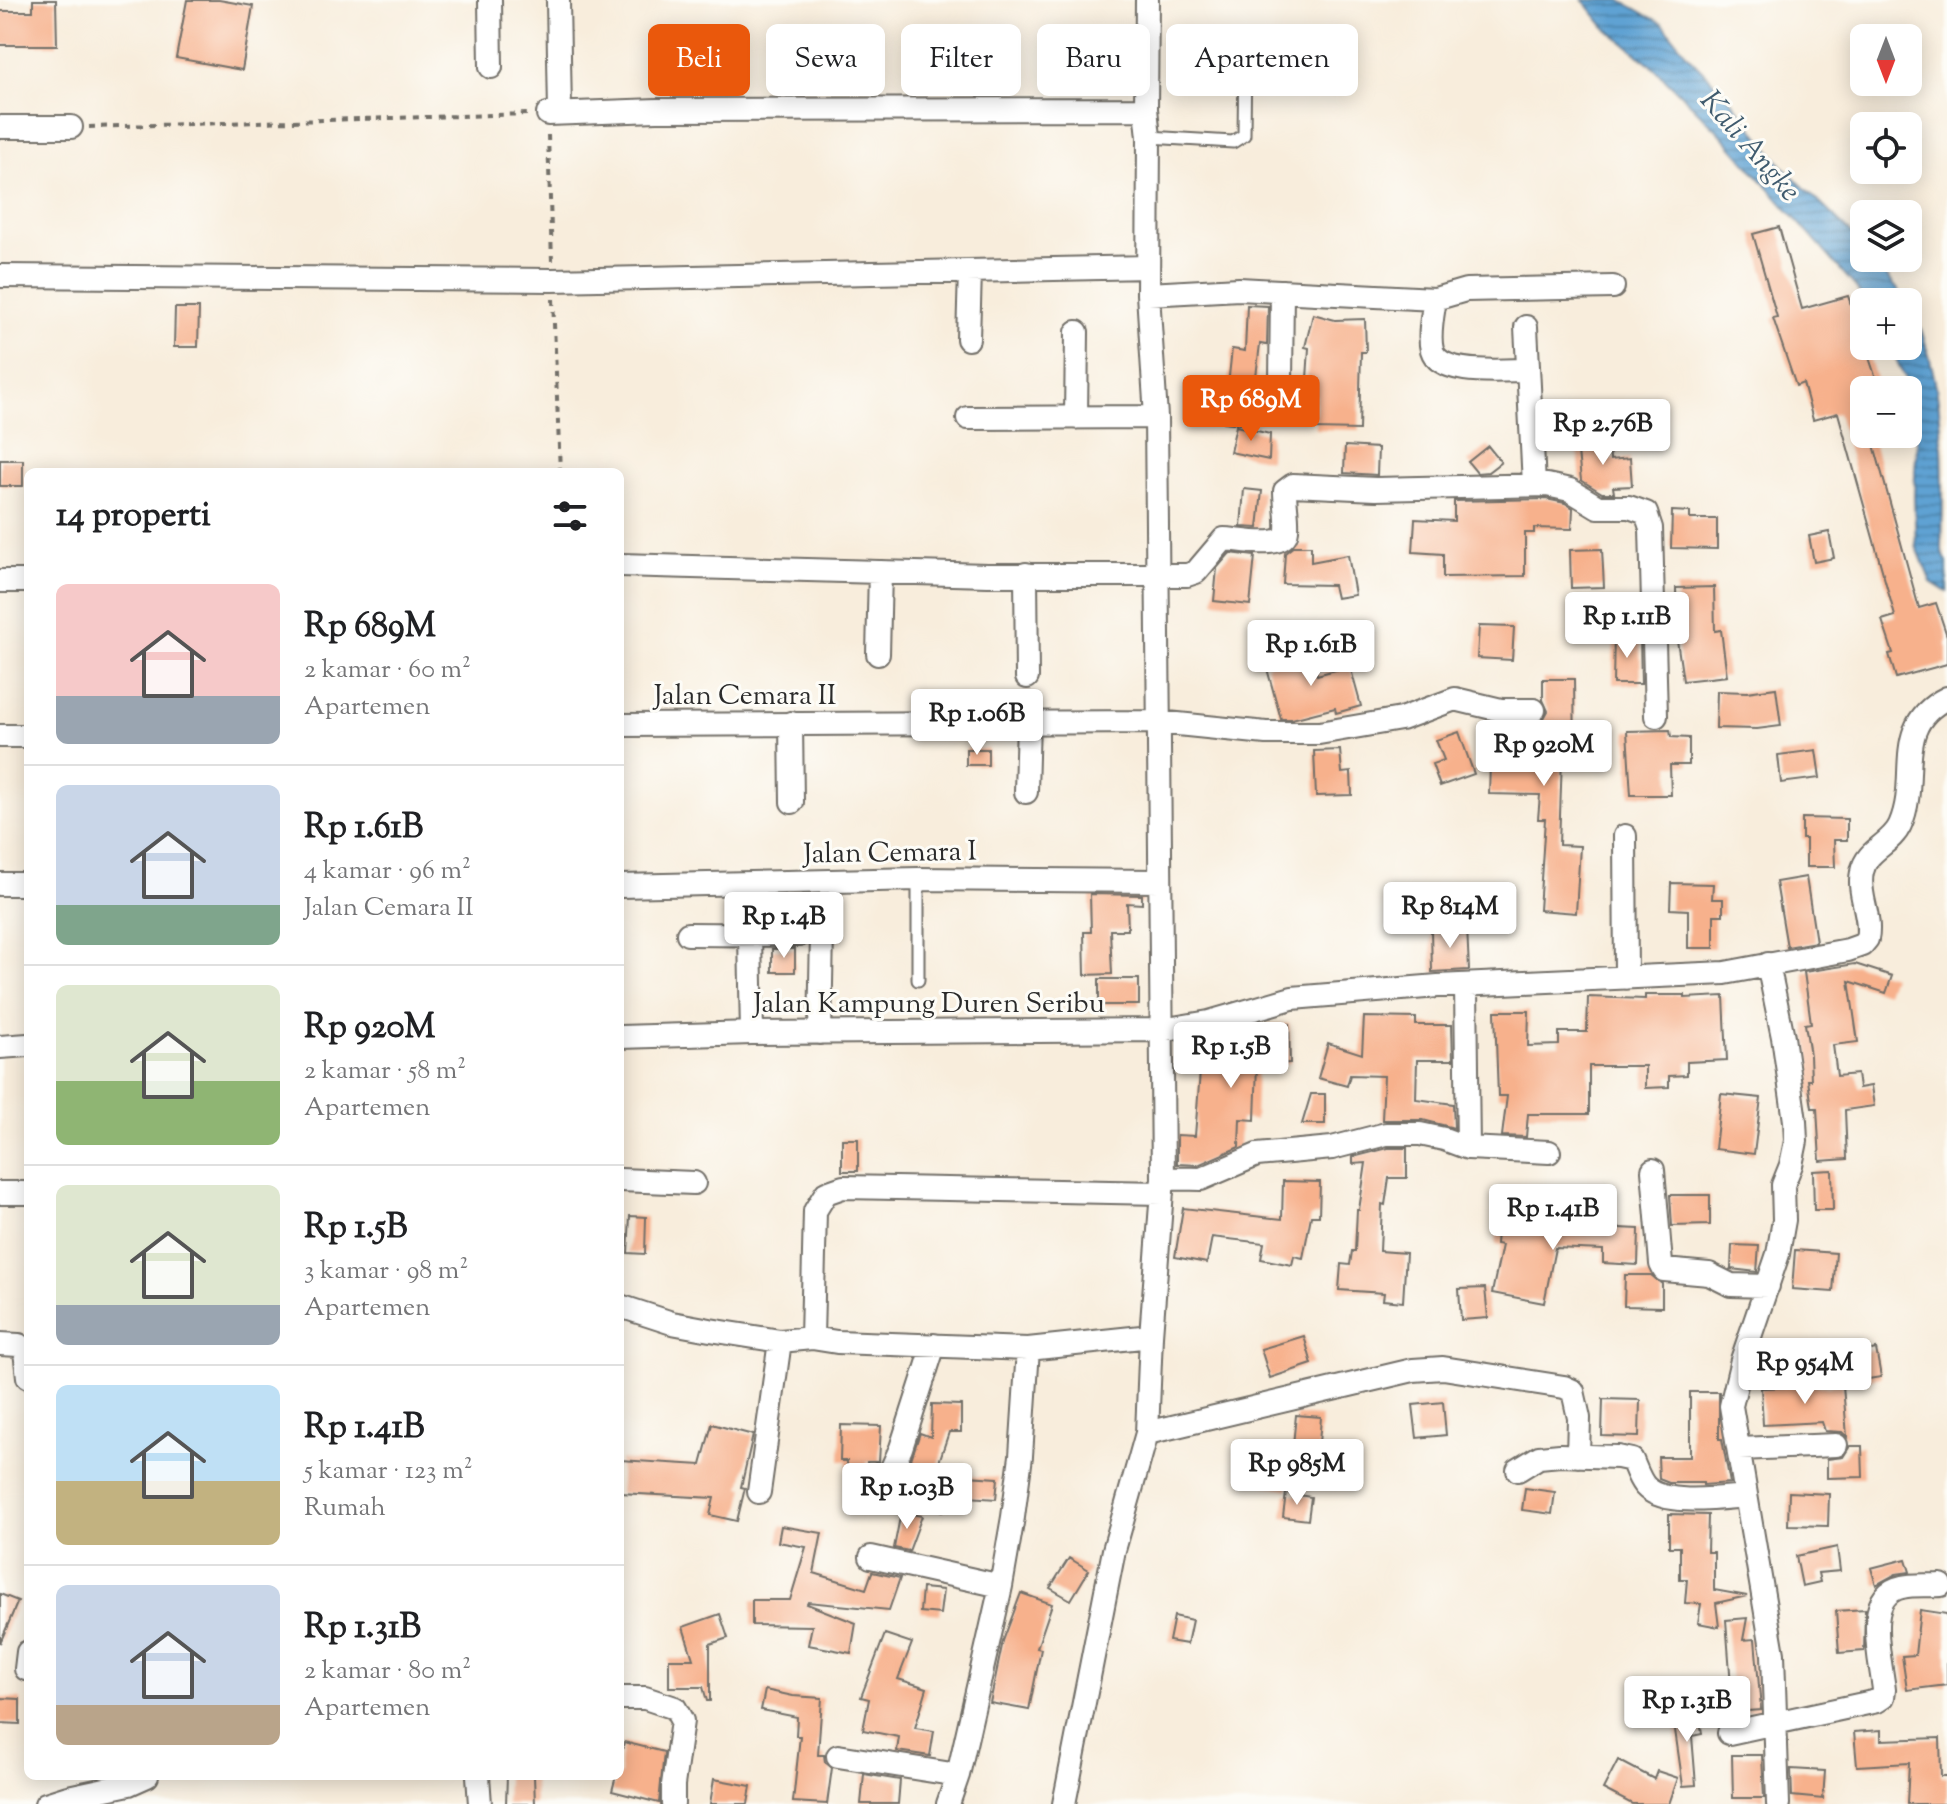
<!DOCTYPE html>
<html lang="id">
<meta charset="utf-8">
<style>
:root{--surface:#fff;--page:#f2f2f2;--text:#202124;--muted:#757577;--line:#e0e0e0;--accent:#ea580c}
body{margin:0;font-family:"Sorts Mill Goudy",serif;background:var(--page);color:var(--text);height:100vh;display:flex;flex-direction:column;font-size:30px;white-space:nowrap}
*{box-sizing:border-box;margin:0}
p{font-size:26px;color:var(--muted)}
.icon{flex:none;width:44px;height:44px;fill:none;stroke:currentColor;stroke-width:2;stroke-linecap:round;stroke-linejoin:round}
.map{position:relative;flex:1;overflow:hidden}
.panel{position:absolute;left:24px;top:468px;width:600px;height:1312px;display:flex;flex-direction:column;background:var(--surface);border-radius:12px;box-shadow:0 4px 20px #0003}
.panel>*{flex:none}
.hud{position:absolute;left:648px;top:24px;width:760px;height:72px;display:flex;gap:16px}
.needle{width:52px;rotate:180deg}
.controls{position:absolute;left:1850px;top:24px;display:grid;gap:16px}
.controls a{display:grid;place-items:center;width:72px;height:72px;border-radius:12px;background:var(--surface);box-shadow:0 4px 20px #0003;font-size:40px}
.price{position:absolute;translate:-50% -68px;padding:0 18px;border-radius:8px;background:#fff;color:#222;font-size:26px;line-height:52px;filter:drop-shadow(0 2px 4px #0008)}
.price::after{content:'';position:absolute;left:50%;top:48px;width:24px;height:18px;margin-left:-12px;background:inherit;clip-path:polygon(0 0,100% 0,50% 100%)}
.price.active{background:var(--accent);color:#fff}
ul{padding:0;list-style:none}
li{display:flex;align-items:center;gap:24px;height:200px;padding:0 32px}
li+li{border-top:2px solid var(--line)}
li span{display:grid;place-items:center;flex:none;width:224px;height:160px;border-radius:12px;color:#555}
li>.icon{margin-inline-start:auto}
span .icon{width:96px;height:96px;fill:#fffc;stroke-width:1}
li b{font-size:34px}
h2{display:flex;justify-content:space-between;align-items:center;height:96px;padding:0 32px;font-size:34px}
.tag{padding:0 28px;border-radius:12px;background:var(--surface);box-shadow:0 4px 20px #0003;font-size:28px;line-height:72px}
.tag.active{background:var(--accent);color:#fff}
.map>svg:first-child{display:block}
.water{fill:url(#water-rules);stroke:#44667f;stroke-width:2}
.building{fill:#f7b18c}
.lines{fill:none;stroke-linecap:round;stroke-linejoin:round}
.lane-casing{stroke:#736f69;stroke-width:15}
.street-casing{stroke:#736f69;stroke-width:26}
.path{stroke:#736f69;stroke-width:4;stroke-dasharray:6 6;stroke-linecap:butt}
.lane{stroke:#fff;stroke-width:11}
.street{stroke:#fff;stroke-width:22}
.labels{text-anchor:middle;stroke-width:6;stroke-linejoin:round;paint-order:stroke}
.street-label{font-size:28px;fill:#2b2b2b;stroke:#fdfcf7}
.water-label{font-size:30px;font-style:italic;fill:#3f5b6e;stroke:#fdfcf7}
</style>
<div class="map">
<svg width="1947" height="1804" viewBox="0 0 1947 1804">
<defs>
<pattern id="water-rules" width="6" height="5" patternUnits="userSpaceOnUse" patternTransform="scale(2)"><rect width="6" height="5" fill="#5ea2d3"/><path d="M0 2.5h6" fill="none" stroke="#4e84ab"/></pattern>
</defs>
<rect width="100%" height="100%" fill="#fdfcf7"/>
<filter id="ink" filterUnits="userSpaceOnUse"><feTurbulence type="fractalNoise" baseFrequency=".0125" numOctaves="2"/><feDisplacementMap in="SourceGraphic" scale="16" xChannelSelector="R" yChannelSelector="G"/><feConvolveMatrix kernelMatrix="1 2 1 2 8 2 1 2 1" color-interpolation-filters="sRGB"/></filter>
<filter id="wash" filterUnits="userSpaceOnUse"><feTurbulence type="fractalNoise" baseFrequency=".006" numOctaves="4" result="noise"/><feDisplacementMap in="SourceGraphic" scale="32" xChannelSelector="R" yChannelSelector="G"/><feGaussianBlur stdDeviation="1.8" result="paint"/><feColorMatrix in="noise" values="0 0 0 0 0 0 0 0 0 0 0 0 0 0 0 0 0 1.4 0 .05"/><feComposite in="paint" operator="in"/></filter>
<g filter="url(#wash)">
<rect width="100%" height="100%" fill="#f8eddc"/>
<path class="water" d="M1583,0h37l43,24 27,34 43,44 50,65 71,69 10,12v10h8l36,44h-43l-10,-16 -136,-154 -69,-68 -45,-37z
M1908,302c8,10 11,21 15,34 24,69 20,143 19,215l5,12v29l-16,-10 -15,-37 -2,-49 3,-58 -4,-42 -23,-50h18z"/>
<g id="blocks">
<path class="building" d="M33,0h23l1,45h-57v-34h33z
M187,0h32l34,6 -11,64 -66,-12z
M1779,227l23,82 46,-13 32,94h-16v44h7l48,174 17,-5 11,33v28l-51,14 -7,-24 4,-1 -11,-33 13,-4 -57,-203 -25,7 -10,-37 -7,3 -23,-68 4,-1 -24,-83z
M1247,305l21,1 -1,39 -7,-1 -10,81 -26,-3 8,-73 13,2z
M175,308h24l-1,39h-24z
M1313,314l22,6 30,-1 1,33h-5l-2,78 -44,-1 1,-34 -10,-1 3,-46 -4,-1z
M1236,426l34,8 -1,26 -39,-8z
M1609,441l1,19 20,-2 2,28 -19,1 1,6h-12l-21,-13 -4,-37z
M1345,446l33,2 -1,27 -33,-2z
M1488,446l13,16 -13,10 -11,1 -9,-11z
M0,460h23v26h-23z
M1244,489l18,2 -4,37 -17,-1z
M1546,499l19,4 8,5 -1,21 -38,-1v5h-9v43l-82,1v-23l-30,-2 2,-33 39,2v-20z
M1672,511l18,1v7h27v30l-46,-1z
M1829,532l5,26 -20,4 -5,-26z
M1294,546h17v16l37,-7 7,40 -19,3 -3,-13 -50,-1 2,-31z
M1602,549l2,38 -33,1 -1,-38z
M1230,553l25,3 -5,49 -36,-4 3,-33z
M1714,587l1,44 6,-1 6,46 -44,5 -6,-41 -1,-52z
M1479,626l35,1 -2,33 -35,-2z
M1614,635l26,1 1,48h-28z
M1311,653l6,22 33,-9 11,40 -25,7 -1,-5 -43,11h-11l-15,-54z
M1543,679h31l1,78h-13l-3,88 21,1 -4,67 -37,-3 6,-91h-7l2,-24 -51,-1 2,-59 52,1v-16l5,-9 -5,-11z
M1776,688l5,38 -24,3 -41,-1 1,-37 30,1z
M1670,730l1,7 18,1v27h-19l1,30h-40l-4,-64z
M1459,732l15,42 -34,12 -8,-22 12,-4 -8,-20z
M966,749h22v16h-22z
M1340,750l2,23 9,-1 1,23 -36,1 -2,-45z
M1816,750l4,28 -39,5 -3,-28z
M1802,818l45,1v21h-13l1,27h-29v-28h-4z
M1806,877l10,65 -29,5 -11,-65z
M1671,883l42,1 -1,15h11v16h-9v33h-26v-38l-18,-1z
M1090,894l52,1v9l-15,-1 1,27h-18l2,44 -27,1 -1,-43h7z
M1467,927l2,43 -37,2 -1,-43z
M772,949h23v23h-23z
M1855,964l37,12 -6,17 -37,-12 9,61 -25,3 4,31 20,-2 2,14 12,-2 3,20 -29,4 2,49 -27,2 -3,-53h-5l-4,-28h3l-1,-25 -5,-31 6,-1 -7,-51z
M1099,979h40v26h-40z
M1645,995h40v3l39,-2 3,64 -40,2v13l-18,1v11l-24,1v-22h-56v48h-61l-2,23 -24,-1 5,-40h-9l-3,-85h34l-1,35 31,-1v-13h28l1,-35 57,2z
M1364,1017l52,1v7h36l1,35h-36l-1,39 37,5 1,24 -31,-8h-41l2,-44 -34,-1 -3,11 -29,-8 10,-35 34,11z
M1289,1024l1,39 -33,1 -2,56 -15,-1 -1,28 -41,18 -21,-1v-29l18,1 7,-90 32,-1v-16l15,-4z
M1311,1094h14v30h-23z
M1721,1094l40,4 -7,56 -39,-5z
M842,1139h16v32h-16z
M1388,1148h19v30h-18l-4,27 -3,-1 -2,47 26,2 -3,49 -20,-2 1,-7 -45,-3 2,-26 9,1 2,-14h3l2,-41h2l7,-47 -13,1v-7z
M1832,1170l1,40h-19l-1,-39z
M1283,1181l37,1 -1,34h-8l-8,42 -9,-2 -2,9 -31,-6 3,-16 -52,-6 -5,26 -32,-6 8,-49 99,11z
M1670,1195h40v30l-38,1z
M630,1216l16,1 -1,37 -17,-1z
M1564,1218l35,2 -1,7 41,2 -1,36 -35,-2v-13l-48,-2 -11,55 -52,-10 10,-48 -6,-1 2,-25 66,6z
M1732,1245l27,1 -2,26 -26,-3z
M1795,1250l41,3 -3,39 -41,-3z
M1625,1275h26l11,9v23l-38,-1z
M1485,1288l3,30 -27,2 -2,-31z
M1304,1336l8,28 -42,14 -9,-29z
M1876,1349l5,28 -43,7 -4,-26z
M1843,1385l4,52 -5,-5 -17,-1 -3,-9 -59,3 -2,-37z
M1690,1392h29v47h3l8,44 -27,2v-2h-34l-10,-4 -1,-22h32z
M1603,1399l37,1 -1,37 -37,-1z
M1443,1402l3,33 -29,3 -4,-33z
M932,1404l29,1v27h-12l-14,42 63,4 -2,21 -41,-3v4l-10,-1 -2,12 -20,-5 3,-33 4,-2 -21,-6 11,-32 11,4z
M1296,1415l25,2 -3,40 -26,-2z
M712,1424l41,11 -12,52 4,1 -8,33 -27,-6 4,-17 -94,-5v-33l81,5z
M841,1425l40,1 -2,36h-12l1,27h-20l-1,-28h-7z
M1850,1446h12l1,31 -36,1v-19l16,-2z
M1266,1468l24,3 -2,18 -24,-4z
M1525,1488l30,4 -3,22 -30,-4z
M1789,1492l40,2 -1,32 -40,-1z
M1286,1493l25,4 -3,23 -25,-3z
M901,1512l21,4 -13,35 -15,-3z
M1669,1514l39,1 -1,37h7v38l33,6 -31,7 3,24 -21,-4 3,-19 -16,-1 2,-24h-7v-32h-11z
M781,1526l41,7 -8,40 52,16 6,-17 28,6 -11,32 -81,-8 -1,2 49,19 -5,30 -43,-8 4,-19 -60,-1v-25h38l16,-53 -28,-5z
M1837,1547l3,24 -22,2 2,9 -18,4 -6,-30z
M1069,1558l20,12 -18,30 -21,-12z
M1906,1559l4,13 -14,2 -20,11 -5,-17z
M922,1588l21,2 -3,24 -20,-2z
M1021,1593l31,11 -15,44 4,1 -12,61 -39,-7 13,-62z
M0,1594l18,7 -18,42z
M1865,1609l-1,42 -25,2 -3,-42z
M1920,1610l27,4v71l-40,5 -5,-34 13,-1z
M720,1614l8,24 -18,6v57h-3l-4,-14h-34v-28h24l-10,-32z
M1174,1616l18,4 -5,24 -18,-3z
M1747,1618l-4,22 12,-1 6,71 -28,2 -7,-92z
M885,1634l27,9 -14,36 29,9 -12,40 19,3 -4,25 -33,-5 2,-14 -36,-7 6,-31 -8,-2z
M765,1690l28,6 29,2 -4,57h6l1,7 7,6 -5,36 -34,-2 7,-66h-4l1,-19 -36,-7z
M0,1698l20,1v25l-20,-1z
M1699,1712l3,22 -10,2 4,49 -13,1 -10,-70z
M1881,1730v10l59,-2 1,38h6v28h-40l2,-41 -52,3 -3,-34z
M624,1742l40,10 -5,51 -47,-12 4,-15h4v-17z
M1732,1755h30l2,43h-31z
M1618,1760l36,19 3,-8 21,7 -9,26h-37l-29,-15z
M1791,1769l34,2 -2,28 -31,-3z
M864,1774l36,6 -2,24h-37z
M507,1776h27l1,28h-29z
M714,1779l37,7 -3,18h-38z"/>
</g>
</g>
<g filter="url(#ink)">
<use href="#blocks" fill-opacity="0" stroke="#736f69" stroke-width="2"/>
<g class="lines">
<g class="lane-casing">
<path id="lane" d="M1149,137l84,5 11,-7 1,-83
M918,980v-101"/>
</g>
<g class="street-casing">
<path id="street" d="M490,0l1,67
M558,0l2,113
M548,114l109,-4 489,-1
M0,127h71
M0,276l552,4 596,-13
M1148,294l91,-5 196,10
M1526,327l8,158
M968,339l2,-68
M1527,370c-24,0 -87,7 -95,-20 -4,-15 1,-37 3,-51l31,-9 147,-3
M1281,382l1,-91
M968,418l188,-1
M1076,418l1,-86
M620,565l368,10h199l9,-3 28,-33c15,0 61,12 63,-9 1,-13 -2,-26 -2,-39l8,-6 83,4 171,-4 23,5 28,17h31l17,6 5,15 5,188
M1026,574l1,103
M0,581h28
M878,654l2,-82
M791,723l1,79
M620,725l538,-3 108,11h53l82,-14 54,-20 46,11h33
M0,736h28
M1026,792l2,-71
M1625,836l1,142
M0,884h28
M620,886l298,-7 242,2
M688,934l111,1
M750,935l2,98
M1768,964l15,73 12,84 1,20 -5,24 -8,20 1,35 -6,34 -36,106 -11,46 42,248 5,150
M1466,987l2,161
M820,1033l2,-100
M620,1037l132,-4 409,-3 48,-8 83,-24 146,-12 287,-13 123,-23 14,-5 5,-6c5,-23 -10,-45 -5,-67 4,-23 29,-27 38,-47 21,-47 -10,-99 47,-127
M0,1047l28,-2
M1653,1170l8,94 3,6 45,4 22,11 37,1
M1163,1178l38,1 56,-24 75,-7 54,-14h34l24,5 24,9 81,4
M620,1180l74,3
M0,1193h28
M620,1306l52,17 38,7 70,11 32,-3 25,4 191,7 123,-13 12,-158 -7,-761 -8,-123 1,-157 -3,-28 1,-109
M812,1338l3,-127 11,-18 17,-6 319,6
M0,1344l19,1 6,6 3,26
M1147,1433l266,-63 30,-2 121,19 9,4 6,27 -1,38
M1739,1449l97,-4
M1518,1470l21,-13 21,-2 58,2 14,3c4,9 8,22 15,28 20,18 74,10 99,8
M887,1479l14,-31 33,-103
M759,1492l21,-151
M871,1557l130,29
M26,1669l2,-17
M620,1698h25l30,10 7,13 -9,64v19
M1729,1733l148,-32 6,-4 1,-7c-3,-30 -22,-95 18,-103 12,-3 27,-1 39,-2
M838,1756l120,19
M478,1776l2,28
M46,1804l22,-7 61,-13 18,-8
M948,1804l10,-29 43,-189 12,-69 8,-61 7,-107
M1064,1804l50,-254 33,-117 4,-97"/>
</g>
<path class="path" d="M89,127l439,-13
M548,135l4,127
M553,299l7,173"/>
<use href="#lane" class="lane"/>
<use href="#street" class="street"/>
</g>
</g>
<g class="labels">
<g class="street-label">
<text x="745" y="704">Jalan Cemara II</text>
<text transform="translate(890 851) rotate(-1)" y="10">Jalan Cemara I</text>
<text x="929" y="1012">Jalan Kampung Duren Seribu</text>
</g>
<g class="water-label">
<text transform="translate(1751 145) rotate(49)" y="10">Kali Angke</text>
</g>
</g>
</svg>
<div class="controls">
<a><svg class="needle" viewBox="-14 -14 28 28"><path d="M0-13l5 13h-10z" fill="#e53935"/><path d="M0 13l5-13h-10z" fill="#757577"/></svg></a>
<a><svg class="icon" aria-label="locate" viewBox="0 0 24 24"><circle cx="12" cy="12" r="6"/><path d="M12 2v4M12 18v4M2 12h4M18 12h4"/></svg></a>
<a><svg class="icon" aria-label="layers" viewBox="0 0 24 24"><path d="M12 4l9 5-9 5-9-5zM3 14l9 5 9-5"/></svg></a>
<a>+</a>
<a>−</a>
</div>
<b class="price active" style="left:1251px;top:443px">Rp 689M</b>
<b class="price" style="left:1603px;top:467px">Rp 2.76B</b>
<b class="price" style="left:1627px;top:660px">Rp 1.11B</b>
<b class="price" style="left:1311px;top:688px">Rp 1.61B</b>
<b class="price" style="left:977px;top:757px">Rp 1.06B</b>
<b class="price" style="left:1544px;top:788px">Rp 920M</b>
<b class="price" style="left:1450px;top:950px">Rp 814M</b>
<b class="price" style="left:784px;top:960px">Rp 1.4B</b>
<b class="price" style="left:1231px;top:1090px">Rp 1.5B</b>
<b class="price" style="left:1553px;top:1252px">Rp 1.41B</b>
<b class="price" style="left:1805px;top:1406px">Rp 954M</b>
<b class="price" style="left:1297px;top:1507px">Rp 985M</b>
<b class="price" style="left:907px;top:1531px">Rp 1.03B</b>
<b class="price" style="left:1687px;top:1744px">Rp 1.31B</b>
<div class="hud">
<a class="tag active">Beli</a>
<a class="tag">Sewa</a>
<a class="tag">Filter</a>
<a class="tag">Baru</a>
<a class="tag">Apartemen</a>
</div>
<section class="panel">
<h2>14 properti<svg class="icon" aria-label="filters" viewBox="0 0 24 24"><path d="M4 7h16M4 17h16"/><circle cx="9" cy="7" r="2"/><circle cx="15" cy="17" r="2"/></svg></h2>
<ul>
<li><span style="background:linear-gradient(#f6c9c9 70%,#9aa5b1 0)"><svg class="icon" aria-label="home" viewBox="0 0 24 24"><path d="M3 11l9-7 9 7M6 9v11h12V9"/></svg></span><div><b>Rp 689M</b><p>2 kamar · 60 m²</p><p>Apartemen</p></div></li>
<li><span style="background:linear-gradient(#c9d6e8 75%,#7fa58c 0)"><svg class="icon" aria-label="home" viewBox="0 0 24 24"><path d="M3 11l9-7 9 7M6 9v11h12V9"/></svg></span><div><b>Rp 1.61B</b><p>4 kamar · 96 m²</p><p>Jalan Cemara II</p></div></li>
<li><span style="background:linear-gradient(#dfe7d0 60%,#8fb573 0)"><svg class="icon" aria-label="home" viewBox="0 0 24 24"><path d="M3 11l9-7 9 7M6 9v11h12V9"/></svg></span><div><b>Rp 920M</b><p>2 kamar · 58 m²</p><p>Apartemen</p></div></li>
<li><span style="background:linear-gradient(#dfe7d0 75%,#9aa5b1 0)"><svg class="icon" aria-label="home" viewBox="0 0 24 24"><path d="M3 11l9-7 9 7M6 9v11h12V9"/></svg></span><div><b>Rp 1.5B</b><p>3 kamar · 98 m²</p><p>Apartemen</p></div></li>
<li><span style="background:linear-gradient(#bfe0f5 60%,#c2b280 0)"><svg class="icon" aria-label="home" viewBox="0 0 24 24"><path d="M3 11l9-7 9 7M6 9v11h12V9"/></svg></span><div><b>Rp 1.41B</b><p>5 kamar · 123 m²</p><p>Rumah</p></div></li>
<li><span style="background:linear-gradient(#c9d6e8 75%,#b9a48a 0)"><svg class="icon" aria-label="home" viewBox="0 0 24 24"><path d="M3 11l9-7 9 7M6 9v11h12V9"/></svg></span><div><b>Rp 1.31B</b><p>2 kamar · 80 m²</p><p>Apartemen</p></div></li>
</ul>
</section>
</div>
